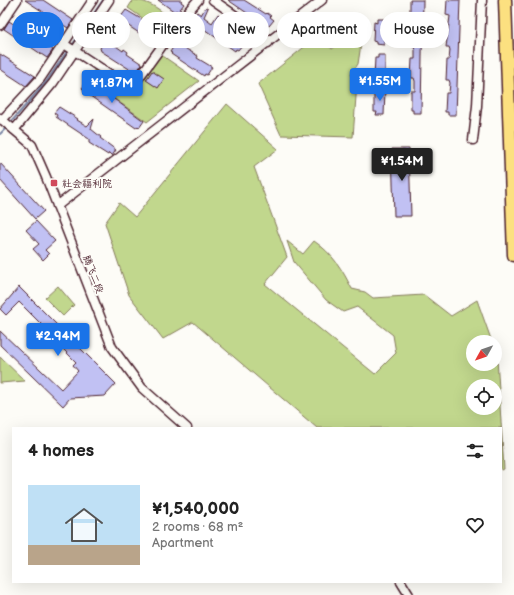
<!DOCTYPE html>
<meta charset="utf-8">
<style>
:root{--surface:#fff;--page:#f2f2f2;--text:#222;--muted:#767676;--accent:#1a73e8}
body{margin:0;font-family:"Balsamiq Sans","LXGW WenKai TC",sans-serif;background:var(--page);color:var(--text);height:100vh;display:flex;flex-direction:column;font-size:15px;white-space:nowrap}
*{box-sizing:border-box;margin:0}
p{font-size:13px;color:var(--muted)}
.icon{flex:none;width:22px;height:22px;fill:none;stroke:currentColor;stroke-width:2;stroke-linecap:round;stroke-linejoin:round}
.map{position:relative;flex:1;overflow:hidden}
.panel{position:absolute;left:12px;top:427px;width:490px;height:156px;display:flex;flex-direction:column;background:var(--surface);border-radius:0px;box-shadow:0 4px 16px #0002}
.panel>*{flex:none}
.guide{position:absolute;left:12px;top:12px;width:490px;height:36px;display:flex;gap:8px}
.needle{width:26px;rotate:230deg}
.controls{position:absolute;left:466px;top:335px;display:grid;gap:8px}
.controls a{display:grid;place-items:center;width:36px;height:36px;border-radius:50%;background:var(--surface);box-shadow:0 4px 16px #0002;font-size:20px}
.price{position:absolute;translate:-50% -34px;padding:0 9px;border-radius:4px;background:var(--accent);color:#fff;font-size:13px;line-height:26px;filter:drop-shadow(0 1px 2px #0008)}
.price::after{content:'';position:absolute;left:50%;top:24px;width:12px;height:9px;margin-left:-6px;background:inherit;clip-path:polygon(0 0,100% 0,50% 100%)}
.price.active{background:#222;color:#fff}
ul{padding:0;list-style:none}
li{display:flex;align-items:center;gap:12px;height:100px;padding:0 16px}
li span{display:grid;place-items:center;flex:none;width:112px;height:80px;border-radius:0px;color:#555}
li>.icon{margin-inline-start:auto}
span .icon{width:48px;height:48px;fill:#fffc;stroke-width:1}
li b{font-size:17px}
h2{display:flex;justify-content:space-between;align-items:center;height:48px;padding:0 16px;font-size:17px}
.tag{padding:0 14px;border-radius:18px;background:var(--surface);box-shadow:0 4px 16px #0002;font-size:14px;line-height:36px}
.tag.active{background:var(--accent);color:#fff}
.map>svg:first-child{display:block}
.green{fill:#c1d78d;stroke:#867b5c;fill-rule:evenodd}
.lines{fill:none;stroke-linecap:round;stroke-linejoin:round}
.stream{stroke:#7b87a6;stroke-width:2}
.building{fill:#c1c1f3;stroke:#4a1f2b}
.minor-casing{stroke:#4a1f2b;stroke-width:11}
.highway-casing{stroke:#4a1f2b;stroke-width:15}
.minor{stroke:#fdfcf7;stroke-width:8}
.highway{stroke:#fce080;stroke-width:12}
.poi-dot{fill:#d1495b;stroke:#fdfcf7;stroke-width:1.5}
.labels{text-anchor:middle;stroke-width:4;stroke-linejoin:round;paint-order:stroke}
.poi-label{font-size:10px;fill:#4a1f2b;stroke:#fdfcf7;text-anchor:start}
.street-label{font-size:10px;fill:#4a1f2b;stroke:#fdfcf7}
</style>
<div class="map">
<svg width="514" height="595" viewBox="0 0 514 595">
<rect width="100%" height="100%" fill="#fdfcf7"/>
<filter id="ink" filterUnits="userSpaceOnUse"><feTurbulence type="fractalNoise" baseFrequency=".025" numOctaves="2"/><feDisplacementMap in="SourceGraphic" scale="8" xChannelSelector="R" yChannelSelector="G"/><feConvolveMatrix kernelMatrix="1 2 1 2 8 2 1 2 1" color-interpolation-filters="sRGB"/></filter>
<g filter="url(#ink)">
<path class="green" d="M133,0c14,0 32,11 39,23l-8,10 -36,-25z
M318,36l14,13 9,-7 18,-2 2,4 -3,20 -7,10 6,9 -4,54 -72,-2 -23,-51z
M160,54l39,27 -52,41 -59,-42 7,-11 30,20 8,1 6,-5z
M227,104l51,45 -24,18 33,90 -22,27 110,90 21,-21 -3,-18 -36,-28 -14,5 -17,-12 -32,-38 -7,-21 16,13 11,-13c19,13 28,28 38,48l13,3 8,6 51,-3 27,21 26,-16 15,42h-19v22h22v-12l2,6 7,111 -3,1v-42h-184l-124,-106 -30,17 -34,-44 -24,-72 14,-20 16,14zM473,386h22v22h-22z
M58,286l16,19 -11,11 -18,-18z
M0,357l25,24 -25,2z"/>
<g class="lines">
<path class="stream" d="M71,47l32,-47
M12,121l34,-39 22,-32
M0,134l5,-5"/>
</g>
<path class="building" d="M25,0h18l30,20 -5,8z
M158,0h24l-1,2 3,2 -6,8 -2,-2 -1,2z
M228,0h16l22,14 1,-1 4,3 -1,1 4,3 -5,6 -2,-1 -1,1z
M410,0h13l-2,113h-8v-3h-2v-19h4v-10l-1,-3h-3l1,-19h3v-9l-1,-3h-2l1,-30h-3z
M447,0h13l-4,115h-8v-3h-3l1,-19h3l1,-10 -1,-3h-3l1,-20h2l1,-10 -1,-3h-3l4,-31 -4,-1z
M206,7l2,1 -4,9 8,6 6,-9 4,3 -7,9 25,14 -1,1 4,3 -5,6 -2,-1 -1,2 -41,-29 1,-2 -2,-1 4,-7 4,3z
M126,10l22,13 -1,1 15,10 -5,8 -2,-1 -1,2 -33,-22 1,-1 -2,-2z
M377,19h7v26l-8,-1v-2l-3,-1 1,-19 3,1z
M9,21l44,29 -6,8 -43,-29z
M106,39l17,12 1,-2 4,3 -1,2 15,10 -5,7 -3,1 -33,-21 -1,-3z
M176,43l22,13 -1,2 15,9 -5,8 -2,-1 -1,2 -33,-22 1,-1 -2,-1z
M0,54l35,22 -9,10 -26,-17z
M378,55h7v25h-8v-3h-3l1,-19h3z
M152,71l12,8 -6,9 -12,-8z
M88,80l56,41 -5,7 -2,-2 -1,2 -53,-37 1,-1 -2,-2z
M378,90h7l-1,25h-8l1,-3h-3v-19h4z
M59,107l19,12 -1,1 10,6 7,-7 -3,10 10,8 -1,1 16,12 -4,6 -3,-3 -1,2 -19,-12v-4l-33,-22 1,-2 -3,-2z
M392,149h17l2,67h-17z
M0,163l44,48 -9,8 -35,-39z
M36,221l19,20 -10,9 4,4 -6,6 -10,-11 6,-5 -13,-14z
M19,287l97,97 -11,12 -35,2 -7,8 -63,-61v-14l61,58 17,-18 -5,-6 3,-3 -24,-24 -1,1 -4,-5 -2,2 -5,-6 4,-3 -25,-25 -13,13 -6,-6z"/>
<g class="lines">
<g class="minor-casing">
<path id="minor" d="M213,0l49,34 6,9
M0,25l17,-25
M64,44l61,40 8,2 50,-69 15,-17
M0,118l32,27 14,32 66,170 30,41 45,40
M2,120l38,-41 53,-79
M14,130l39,-47 56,-83
M473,140l4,-34 5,-106
M57,206l265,-206
M401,582l8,13"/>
</g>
<g class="highway-casing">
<path id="highway" d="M505,0l9,255"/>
</g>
<use href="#minor" class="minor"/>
<use href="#highway" class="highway"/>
</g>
</g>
<rect class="poi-dot" x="50" y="179" width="8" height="8" rx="2"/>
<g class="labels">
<g class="poi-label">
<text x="62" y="187">社会福利院</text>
</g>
<g class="street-label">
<text transform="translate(94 274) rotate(69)" y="4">腾飞二段</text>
</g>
</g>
</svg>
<div class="controls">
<a><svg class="needle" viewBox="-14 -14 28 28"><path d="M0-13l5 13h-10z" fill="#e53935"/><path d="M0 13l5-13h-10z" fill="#767676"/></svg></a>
<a><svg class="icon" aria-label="locate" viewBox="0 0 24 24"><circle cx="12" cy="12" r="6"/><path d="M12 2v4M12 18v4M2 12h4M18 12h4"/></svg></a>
</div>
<b class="price" style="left:380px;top:102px">¥1.55M</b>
<b class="price" style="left:112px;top:104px">¥1.87M</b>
<b class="price active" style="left:402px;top:182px">¥1.54M</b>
<b class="price" style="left:58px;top:357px">¥2.94M</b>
<div class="guide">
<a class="tag active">Buy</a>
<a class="tag">Rent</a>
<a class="tag">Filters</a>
<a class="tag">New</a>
<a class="tag">Apartment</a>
<a class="tag">House</a>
</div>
<section class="panel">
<h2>4 homes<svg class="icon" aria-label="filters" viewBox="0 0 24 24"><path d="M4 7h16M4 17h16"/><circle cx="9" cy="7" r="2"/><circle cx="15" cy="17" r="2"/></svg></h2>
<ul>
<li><span style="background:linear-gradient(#bfe0f5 75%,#b9a48a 0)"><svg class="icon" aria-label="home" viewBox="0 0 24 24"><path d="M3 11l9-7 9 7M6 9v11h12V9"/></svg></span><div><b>¥1,540,000</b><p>2 rooms · 68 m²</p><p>Apartment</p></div><svg class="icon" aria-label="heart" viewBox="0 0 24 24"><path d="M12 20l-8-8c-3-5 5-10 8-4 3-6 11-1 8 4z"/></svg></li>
</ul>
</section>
</div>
